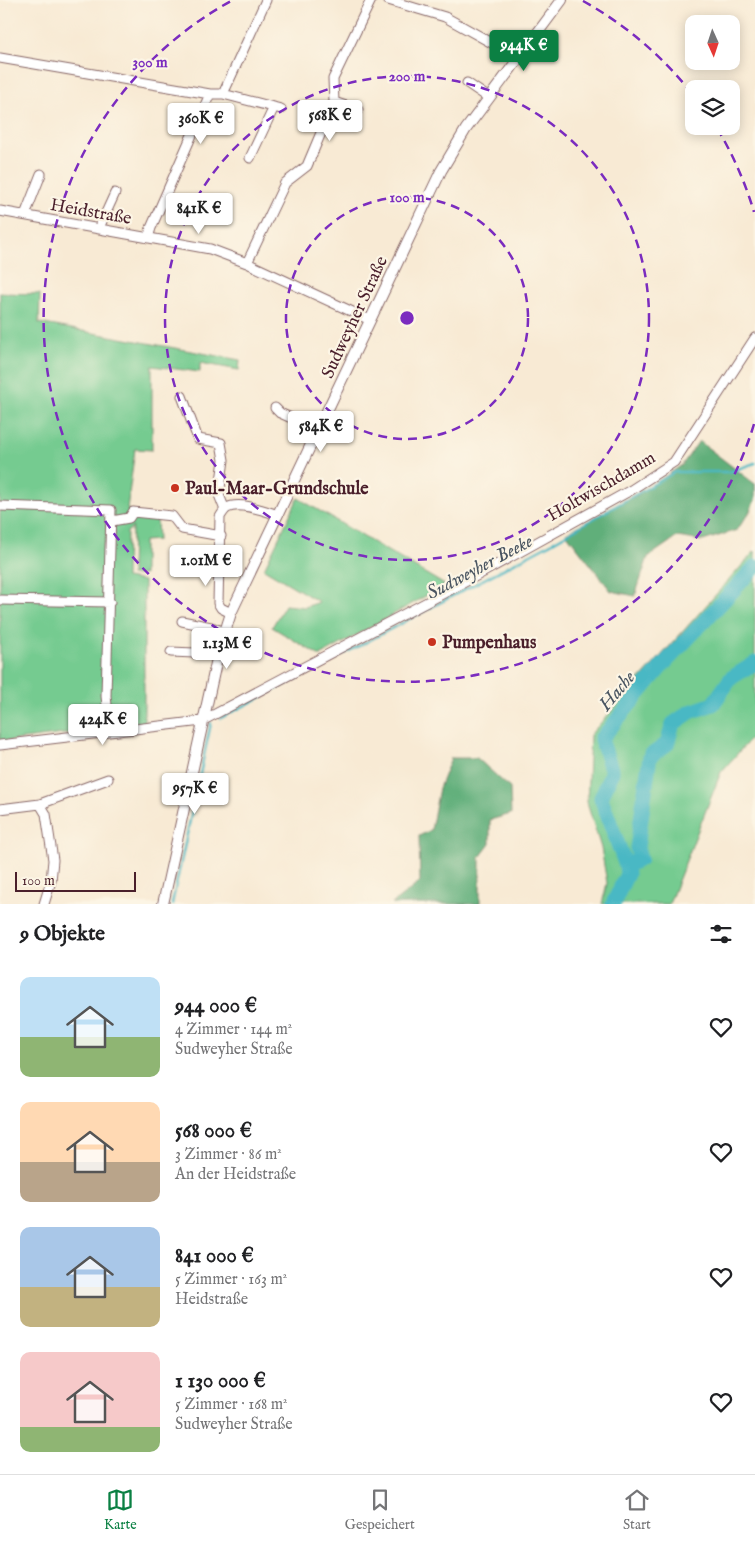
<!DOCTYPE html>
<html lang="de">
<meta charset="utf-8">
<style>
:root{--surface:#fff;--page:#f2f2f2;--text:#202124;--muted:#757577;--line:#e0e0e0;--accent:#0b8043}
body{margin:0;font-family:"IM FELL English",serif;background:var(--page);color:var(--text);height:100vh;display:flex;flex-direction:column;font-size:19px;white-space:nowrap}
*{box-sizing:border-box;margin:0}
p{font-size:16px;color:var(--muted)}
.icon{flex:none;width:28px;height:28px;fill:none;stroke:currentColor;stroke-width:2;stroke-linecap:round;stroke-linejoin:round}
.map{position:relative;height:904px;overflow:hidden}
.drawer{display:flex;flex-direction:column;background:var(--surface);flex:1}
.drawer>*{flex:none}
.needle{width:32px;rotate:177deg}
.controls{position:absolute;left:685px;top:15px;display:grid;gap:10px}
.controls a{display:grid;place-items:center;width:55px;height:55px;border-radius:10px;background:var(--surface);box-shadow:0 2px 12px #0003;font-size:25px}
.scale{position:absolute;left:15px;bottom:12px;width:121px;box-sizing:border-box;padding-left:5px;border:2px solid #4a1f2b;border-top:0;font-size:14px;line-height:18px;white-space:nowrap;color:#4a1f2b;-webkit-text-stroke:4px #fcf5e5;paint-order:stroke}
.price{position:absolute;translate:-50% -42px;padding:0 11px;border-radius:5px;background:#fff;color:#222;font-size:16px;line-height:32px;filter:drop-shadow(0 1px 2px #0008)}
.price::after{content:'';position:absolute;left:50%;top:30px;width:15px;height:11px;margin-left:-8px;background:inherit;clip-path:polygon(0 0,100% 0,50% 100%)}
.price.selected{background:var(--accent);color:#fff}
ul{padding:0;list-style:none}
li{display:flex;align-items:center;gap:15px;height:125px;padding:0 20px}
li span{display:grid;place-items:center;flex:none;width:140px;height:100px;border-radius:10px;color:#555}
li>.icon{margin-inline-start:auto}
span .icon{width:60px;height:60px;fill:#fffc;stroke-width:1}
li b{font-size:21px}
h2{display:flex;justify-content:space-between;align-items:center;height:60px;padding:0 20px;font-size:21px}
.menu{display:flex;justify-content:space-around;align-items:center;height:70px;border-top:1px solid var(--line);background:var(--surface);font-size:14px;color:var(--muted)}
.menu a{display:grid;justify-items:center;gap:2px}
.menu .selected{color:var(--accent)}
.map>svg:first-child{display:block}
.green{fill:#75cb90;stroke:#60755e}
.forest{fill:#60af7a;stroke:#556752}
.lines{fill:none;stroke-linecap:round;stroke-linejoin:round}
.stream{stroke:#4ab8c4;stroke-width:2.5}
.river{stroke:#4ab8c4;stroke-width:15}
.minor-casing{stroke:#876666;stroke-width:11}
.major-casing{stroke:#876666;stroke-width:12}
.minor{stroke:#fff;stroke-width:9}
.major{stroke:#fff;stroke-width:10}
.ring{fill:none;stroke:#7b2cbf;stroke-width:2.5;stroke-dasharray:9 6}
.poi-dot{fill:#c8321e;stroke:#fcf5e5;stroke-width:2}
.labels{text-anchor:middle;stroke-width:4.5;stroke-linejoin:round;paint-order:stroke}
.street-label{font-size:18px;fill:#4a1f2b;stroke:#fcf5e5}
.poi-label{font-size:18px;font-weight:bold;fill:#4a1f2b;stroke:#fcf5e5;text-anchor:start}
.water-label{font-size:19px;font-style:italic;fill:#4a5561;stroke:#fcf5e5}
.centre{fill:#7b2cbf;stroke:#fcf5e5;stroke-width:2.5}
.ring-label{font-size:15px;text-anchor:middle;font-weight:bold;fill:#7b2cbf;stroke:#fcf5e5;stroke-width:4.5;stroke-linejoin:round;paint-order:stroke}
</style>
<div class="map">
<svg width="755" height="904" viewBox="0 0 755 904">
<rect width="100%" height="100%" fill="#fcf5e5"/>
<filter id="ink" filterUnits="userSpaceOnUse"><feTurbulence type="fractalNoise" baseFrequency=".02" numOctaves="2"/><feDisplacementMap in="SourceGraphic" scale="10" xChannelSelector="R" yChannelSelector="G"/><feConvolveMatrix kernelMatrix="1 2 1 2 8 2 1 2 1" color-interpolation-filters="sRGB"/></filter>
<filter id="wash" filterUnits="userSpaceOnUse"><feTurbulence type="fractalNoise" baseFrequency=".0096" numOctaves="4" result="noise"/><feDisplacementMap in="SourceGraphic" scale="20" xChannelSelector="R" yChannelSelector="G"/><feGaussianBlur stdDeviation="1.12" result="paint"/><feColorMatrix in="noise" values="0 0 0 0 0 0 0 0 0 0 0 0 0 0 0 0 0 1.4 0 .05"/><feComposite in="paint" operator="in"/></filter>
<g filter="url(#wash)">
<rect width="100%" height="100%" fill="#f8ead4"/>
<path class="green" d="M0,293l40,1 -1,29 201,37 -1,10 -39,-7v9l-48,-6v84l-17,-1 -8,60 15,9 15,1 1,21 -14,1v34h-13l1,-45 1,-3 -6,5 -1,46 18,3v143l-144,18z
M298,498l147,87 -125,71 -48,-29 13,-22 20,2 14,-5 -55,-33z
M755,551v183l-34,38 -52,132h-67l5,-21 -6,-35 -14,-45 3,-68z"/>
<path class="forest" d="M699,441l56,43v16l-6,13 -12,17 -34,11 -26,-4 -29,20 -13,39 -24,-5 -45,-58 73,-39 43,-29z
M451,758h26l33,30 1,26 -21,6v24l-10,13v47h-88l28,-22 -1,-46 12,-6 8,-42z"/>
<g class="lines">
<path class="stream" d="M221,718l140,-73 183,-98 131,-75h54l26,-9
M172,904l39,-181"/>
<path class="river" d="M626,866l14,-7 -3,-11 13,-92 17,-12 6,-20 17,-12 23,-8 18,-26 24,-15
M613,904l14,-30 -1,-8 -25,-68 11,-26 -11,-33 61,-73 93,-99"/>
</g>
</g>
<g filter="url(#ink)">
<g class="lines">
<g class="minor-casing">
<path id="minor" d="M388,0l57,17 74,41
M0,58l210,36
M467,83l22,15
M223,94l43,-94
M334,102l24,8
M250,158l24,-51
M0,211l210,38 37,14 123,57
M25,215l16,-41
M99,228l16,-35
M148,238l3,-10 59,-134h13l58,15
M247,263l38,-80 22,-17 27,-64 -1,-23 38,-79
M182,396l16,43 23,4 3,17 -5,35 6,15
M275,408l5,5 38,17
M0,506l111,4 -5,186 2,18
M112,521l17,-3 4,-6 39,4 10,13 39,7
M0,600l110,2
M231,613l-10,-5 -3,-5 2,-86c2,-3 4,-7 7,-9 12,-7 39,3 51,7
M182,621l29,6 14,5
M171,652l47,2
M0,745l202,-24 278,-147 151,-84 43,-28 81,-124
M40,804l68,-25
M0,809l40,-5 6,10 7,46 -2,21 -7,23"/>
</g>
<g class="major-casing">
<path id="major" d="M163,904l55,-250 13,-41 210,-442 25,-42 96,-129"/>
</g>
<use href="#minor" class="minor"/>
<use href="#major" class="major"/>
</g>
</g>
<g class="ring">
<circle cx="407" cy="318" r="121"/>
<circle cx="407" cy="318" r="242"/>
<path d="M754 424A363 363 0 1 1 231 1M583 1A363 363 0 0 1 693 95M717 128A363 363 0 0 1 754 212"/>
</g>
<g class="poi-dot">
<circle cx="175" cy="488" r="5"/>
<circle cx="432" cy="642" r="5"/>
</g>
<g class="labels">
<g class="street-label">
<text transform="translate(91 211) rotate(10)" y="6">Heidstraße</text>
<text transform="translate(354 317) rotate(-65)" y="6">Sudweyher Straße</text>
<text transform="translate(601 486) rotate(-30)" y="6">Holtwischdamm</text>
</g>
<g class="poi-label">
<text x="185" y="494">Paul-Maar-Grundschule</text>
<text x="442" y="648">Pumpenhaus</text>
</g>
<g class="water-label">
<text transform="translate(479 566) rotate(-28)" y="7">Sudweyher Beeke</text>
<text transform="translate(616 690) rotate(-50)" y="7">Hache</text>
</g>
</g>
<circle cx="407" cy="318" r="8" class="centre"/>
<g class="ring-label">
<text x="150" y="67">300 m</text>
<text x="407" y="81">200 m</text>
<text x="407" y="202">100 m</text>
</g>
</svg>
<div class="controls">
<a><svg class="needle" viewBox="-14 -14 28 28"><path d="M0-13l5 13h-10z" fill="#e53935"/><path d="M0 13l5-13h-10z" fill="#757577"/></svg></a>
<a><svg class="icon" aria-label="layers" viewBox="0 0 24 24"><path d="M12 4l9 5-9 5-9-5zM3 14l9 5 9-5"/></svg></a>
</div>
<div class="scale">100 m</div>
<b class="price selected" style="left:524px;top:72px">944K €</b>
<b class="price" style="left:330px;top:142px">568K €</b>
<b class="price" style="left:201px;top:145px">360K €</b>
<b class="price" style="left:199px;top:235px">841K €</b>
<b class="price" style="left:321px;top:453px">584K €</b>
<b class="price" style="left:206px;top:587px">1.01M €</b>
<b class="price" style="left:227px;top:670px">1.13M €</b>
<b class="price" style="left:103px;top:746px">424K €</b>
<b class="price" style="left:195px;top:815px">957K €</b>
</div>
<section class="drawer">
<h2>9 Objekte<svg class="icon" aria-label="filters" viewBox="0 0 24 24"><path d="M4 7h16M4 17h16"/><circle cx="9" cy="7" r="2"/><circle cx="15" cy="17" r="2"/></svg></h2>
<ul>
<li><span style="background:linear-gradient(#bfe0f5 60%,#8fb573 0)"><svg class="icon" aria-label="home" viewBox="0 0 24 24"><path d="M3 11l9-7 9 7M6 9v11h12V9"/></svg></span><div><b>944 000 €</b><p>4 Zimmer · 144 m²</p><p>Sudweyher Straße</p></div><svg class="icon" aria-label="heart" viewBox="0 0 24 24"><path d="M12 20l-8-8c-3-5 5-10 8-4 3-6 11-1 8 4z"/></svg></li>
<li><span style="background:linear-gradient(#ffd9b3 60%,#b9a48a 0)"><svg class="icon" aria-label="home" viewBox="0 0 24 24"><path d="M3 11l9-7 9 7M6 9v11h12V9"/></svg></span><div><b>568 000 €</b><p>3 Zimmer · 86 m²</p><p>An der Heidstraße</p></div><svg class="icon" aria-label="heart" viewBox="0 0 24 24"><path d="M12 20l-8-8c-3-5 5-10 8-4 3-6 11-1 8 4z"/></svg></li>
<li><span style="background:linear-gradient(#a9c7e8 60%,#c2b280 0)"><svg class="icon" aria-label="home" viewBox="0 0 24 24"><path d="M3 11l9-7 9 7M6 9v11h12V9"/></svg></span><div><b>841 000 €</b><p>5 Zimmer · 163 m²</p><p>Heidstraße</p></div><svg class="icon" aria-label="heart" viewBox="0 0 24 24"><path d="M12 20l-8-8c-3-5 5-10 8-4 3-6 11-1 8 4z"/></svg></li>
<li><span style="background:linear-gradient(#f6c9c9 75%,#8fb573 0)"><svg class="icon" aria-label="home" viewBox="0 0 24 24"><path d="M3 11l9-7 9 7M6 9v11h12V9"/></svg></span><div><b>1 130 000 €</b><p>5 Zimmer · 168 m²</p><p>Sudweyher Straße</p></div><svg class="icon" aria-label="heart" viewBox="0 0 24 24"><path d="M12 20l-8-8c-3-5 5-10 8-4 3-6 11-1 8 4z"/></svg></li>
</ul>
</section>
<nav class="menu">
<a class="selected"><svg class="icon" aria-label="map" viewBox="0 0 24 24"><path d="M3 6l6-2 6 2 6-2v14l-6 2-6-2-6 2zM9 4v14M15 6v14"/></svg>Karte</a>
<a><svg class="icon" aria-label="saved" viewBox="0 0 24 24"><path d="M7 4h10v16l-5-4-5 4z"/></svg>Gespeichert</a>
<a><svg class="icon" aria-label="home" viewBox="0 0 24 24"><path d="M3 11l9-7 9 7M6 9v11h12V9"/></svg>Start</a>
</nav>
